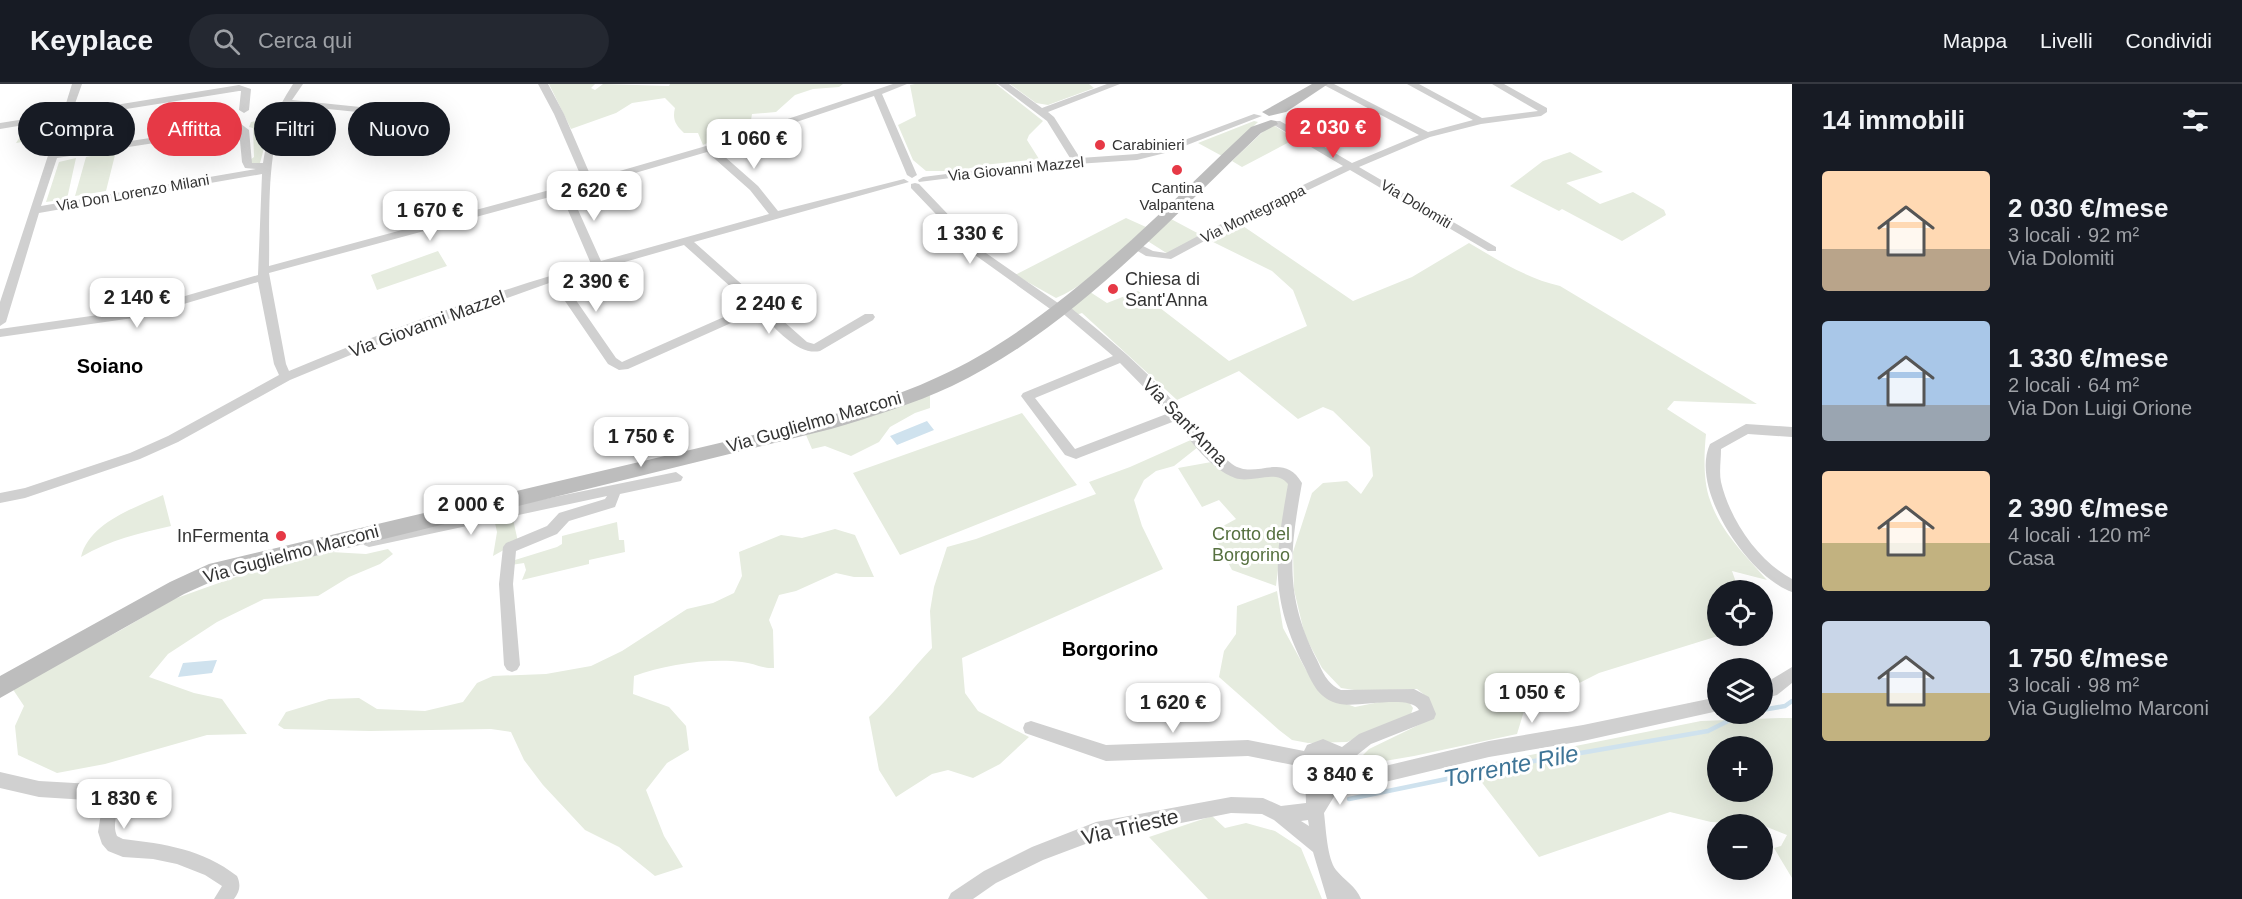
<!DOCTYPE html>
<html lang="it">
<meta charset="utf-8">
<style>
:root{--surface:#171b24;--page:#242831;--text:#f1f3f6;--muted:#9ea1a6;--line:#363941;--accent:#e63946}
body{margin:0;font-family:Arial,sans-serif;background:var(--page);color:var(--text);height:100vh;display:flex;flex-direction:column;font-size:22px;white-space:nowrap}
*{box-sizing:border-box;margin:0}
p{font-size:20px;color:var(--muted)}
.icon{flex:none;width:33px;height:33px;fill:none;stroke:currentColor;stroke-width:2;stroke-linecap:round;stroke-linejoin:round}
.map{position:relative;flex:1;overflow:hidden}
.side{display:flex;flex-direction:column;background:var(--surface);width:450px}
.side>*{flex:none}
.hud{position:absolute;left:18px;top:18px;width:570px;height:54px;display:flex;gap:12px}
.fabs{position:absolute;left:1707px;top:496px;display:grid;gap:12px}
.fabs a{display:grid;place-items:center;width:66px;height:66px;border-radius:50%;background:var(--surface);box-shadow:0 6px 24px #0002;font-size:30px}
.price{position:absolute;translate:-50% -51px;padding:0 14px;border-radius:12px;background:#fff;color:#222;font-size:20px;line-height:39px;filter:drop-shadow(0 2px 3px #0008)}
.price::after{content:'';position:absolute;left:50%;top:36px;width:18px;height:14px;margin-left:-9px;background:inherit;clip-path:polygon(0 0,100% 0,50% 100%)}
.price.selected{background:var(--accent);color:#fff}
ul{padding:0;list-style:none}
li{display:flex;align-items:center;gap:18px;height:150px;padding:0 30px}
li span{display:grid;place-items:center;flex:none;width:168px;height:120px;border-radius:6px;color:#555}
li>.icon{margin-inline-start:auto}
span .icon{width:72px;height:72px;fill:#fffc;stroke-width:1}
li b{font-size:26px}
h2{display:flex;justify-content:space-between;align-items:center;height:72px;padding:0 30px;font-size:26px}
.pill{padding:0 21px;border-radius:27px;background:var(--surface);box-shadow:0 6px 24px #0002;font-size:21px;line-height:54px}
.pill.selected{background:var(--accent);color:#fff}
header{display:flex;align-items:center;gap:36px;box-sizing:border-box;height:84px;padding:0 30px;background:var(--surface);border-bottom:2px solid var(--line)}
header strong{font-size:28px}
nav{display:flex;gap:33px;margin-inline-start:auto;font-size:21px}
.search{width:420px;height:54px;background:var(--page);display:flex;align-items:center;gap:15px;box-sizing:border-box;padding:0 21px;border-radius:33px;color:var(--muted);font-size:22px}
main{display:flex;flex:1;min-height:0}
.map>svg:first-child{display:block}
.green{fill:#e6ecdf;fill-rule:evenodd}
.water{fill:#cfe2ee}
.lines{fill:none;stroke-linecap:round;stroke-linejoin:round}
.stream{stroke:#cfe2ee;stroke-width:4.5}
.street{fill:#d0d0d0;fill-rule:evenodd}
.secondary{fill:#bdbdbd;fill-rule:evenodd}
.poi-dot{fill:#e63946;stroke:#fff;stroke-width:2}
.labels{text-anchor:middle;stroke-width:6;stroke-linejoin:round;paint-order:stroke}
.far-poi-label{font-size:15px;fill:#333;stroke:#fff;text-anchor:start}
.far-street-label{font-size:15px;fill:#333;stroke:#fff}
.poi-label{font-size:18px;fill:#333;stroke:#fff;text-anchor:start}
.street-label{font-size:18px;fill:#333;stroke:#fff}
.park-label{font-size:18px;fill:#56703f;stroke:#fff}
.neighbourhood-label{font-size:20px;font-weight:bold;fill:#000;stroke:#fff}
.near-street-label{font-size:21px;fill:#333;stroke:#fff}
.near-water-label{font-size:24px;font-style:italic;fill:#3f7597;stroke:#fff}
</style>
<header>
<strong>Keyplace</strong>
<div class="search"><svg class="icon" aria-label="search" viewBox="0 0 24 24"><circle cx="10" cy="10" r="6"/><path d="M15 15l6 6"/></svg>Cerca qui</div>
<nav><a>Mappa</a><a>Livelli</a><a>Condividi</a></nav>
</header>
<main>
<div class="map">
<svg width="1792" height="815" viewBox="0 0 1792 815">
<rect width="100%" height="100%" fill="#fff"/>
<path class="green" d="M549,0h46l-4,4 4,2 8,-6 66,2 1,-2h173l-4,3 -26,2 -18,6 -19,17 -24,2 -1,6 -13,13 -14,2 -21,10 -5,-12h-14c-8,-8 -12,-13 -9,-25l-10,-10 -33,5 -16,10 -45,16z
M915,0h81l47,37 -14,14 -2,5 12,19 -55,6 -27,6h-31l-13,-11 -15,-35 18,-9 -6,-31z
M1010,0h79l5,4 -46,17 -12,-2z
M272,34l-12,45 -7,3 -3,-6 4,-3 -1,-29 -4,-1 2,-5z
M57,36l-5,17 -36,6 11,-17z
M1254,37l4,1 -36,34 -24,-13z
M1269,42h6l20,13 -53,28 -10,-6z
M116,67l-10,40 -31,5 11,-39z
M1570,68l33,20 -37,11 34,21 33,-12 31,18 2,5 -44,26 -60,-32 -3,2 -49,-25 33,-25z
M76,74l-9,41 -21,3 13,-40z
M1126,134l20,9c-27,24 -56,57 -90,71l-41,-23z
M1171,135l30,16 -33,19 -22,-14z
M1243,142l110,75 59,-24 57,-34c29,17 57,35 91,43l197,118 -83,-3 -7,8 39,25c-2,20 -3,47 4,66 10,31 36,56 57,80l-35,-9 7,20h-21v45l-119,37 -75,38 -7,23 -103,22 -41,7 -11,-7 7,-7 64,-31c1,-15 -4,-20 -16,-29l-56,2 -20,-3 -19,-20 -17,-32 -11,-46 -1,-38 19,-59 11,-10 24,-2 14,13 12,-18 -3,-29 -37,-36 -10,-4 -25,12 -59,-48 -62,29 -95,-87 -6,2 -8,-10 19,-15 20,13 31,-12 91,70 78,-35 -14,-36 -21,-19 -61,-30z
M438,167l9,15 -70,24 -6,-15z
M930,311v13l-15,5 -25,14 -11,15 -28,14 -26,-10 -13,3 -6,-14z
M1022,329l55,72 -177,70 -47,-82z
M1193,355l5,8 -24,19 -18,5 -12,9 -10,20 8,26 21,43 -201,89 3,35 13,18 51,26 -29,27 -27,14 -25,-8 -16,4 -36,23 -17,-27 -10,-53c23,-21 41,-46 63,-69l-2,-37 4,-24 13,-40 29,-8 120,-45 -7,-12 41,-15z
M1217,377l16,13h45l11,4 -13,108 -44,-16 -20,-38 24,-13 -17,-19 -17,7 -24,-39z
M163,411l8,31c-32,7 -61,14 -90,31 8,-34 53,-49 82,-62z
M513,435l5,23 -25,14 4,-24 -2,-9z
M617,438l2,18h5l1,12 -36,8v4l-67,16 4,-10 -2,-7 -13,2 4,-5 42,-13 5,-3v-8z
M835,445l20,6 19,42h-20l-18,-4 -40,18 -17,4 -10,25 4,10 1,38c-12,1 -20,-5 -32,-6 -34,-4 -77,3 -108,14l-1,18 36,13 17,19 3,24 -22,13 -21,27 18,46 19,31 -28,9 -36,-29 -34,-17 -42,-45 -19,-25 -13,-28 -20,-3 -121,2 -86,-2 -6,-4 8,-13 43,-13 30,-1 18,11 48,2 38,-9 14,-19 16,-7 53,-2 45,-8 31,-15 65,-42 26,-6 21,-10 8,-17 -3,-24 42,-17 21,3z
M388,465l5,5 -13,10 -31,13 -31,19 -54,3 -47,23 -49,32 -19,23 45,16 28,6 25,35 -40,1 -102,29 -48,9 -39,-18 -3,-29 9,-20 -12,-18 109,-58 53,-31 81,-29 76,-18 35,2z
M1277,507l6,37 23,42 21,27 28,10 39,-8 15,3 4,6 -2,6 -64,28 -39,1 -16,-3 -13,-10 -60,-53 5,-26 12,-17 1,-28z
M1781,634h11v160l-18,-30 7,-2 6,-11 -25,-10 -51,-3 -41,-10 -131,45 -69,-90 231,-46zM1718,663h44v45h-44z
M1212,732l13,12 21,-5 29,8 26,17 21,51h-114l-59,-62z"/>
<path class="water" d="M927,337l7,9 -37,15 -7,-9z
M217,576l-5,13 -34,4 5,-14z"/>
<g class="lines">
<path class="stream" d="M1762,626l23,-4 7,-5
M1349,715l185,-38 174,-30 34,-17"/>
<path class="street" d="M72,0h10l-10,28 167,-27 12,4 -2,21 -5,3 -5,-3 2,-19h-2l-169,27 -11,34 182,-28 8,6 3,33h11c6,-35 11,-49 30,-79h10l-11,16 117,12v4l-3,1 -117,-12c-24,36 -19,118 -20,161l314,-85 -29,-67 -16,-30h10l16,30 28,65 114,-33 187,-62h14l-25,10 35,81 -5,3 -5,-3 -33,-79 -158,53 42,37 20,25 126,-32 5,3 -215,60 113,100 7,2 51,-30h8l2,3 -2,3 -53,31c-23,5 -47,-26 -62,-40l-130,58 -9,1 -11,-6 -56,-82 -187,67 -75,31 -112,62 -38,17 -115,39 -25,5v-10l25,-5 105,-35 38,-17 111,-61 -5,-11 -16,-82 -118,35 -140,20v-8l140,-20 118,-34 4,-101 -223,39 -33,109 -6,4v-24l60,-183 -60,10v-6l63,-10zM239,46l3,32 3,6 11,1 -215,37 16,-48zM707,68l43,38 19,24 -168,47 -31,-69zM561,110l30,70c-103,29 -203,66 -302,107l-3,-7 -17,-91zM684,161l67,60 -129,57 -6,-4 -54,-78z
M998,0h11l33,24 65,-24h13l-72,28 6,5 26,41 57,-4 26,-6 91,-34 8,2 -93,36 -32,8 -91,6 -127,16 -1,-2 5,-3 147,-19 -23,-37z
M1322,0h12l94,48 45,-12 -66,-36h12l63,34 56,-7 -46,-27h12l43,24v4l-6,4 -60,8 -51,13 -71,30 137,80v4h-8l-138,-81 -127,61 -52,28 -25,-3 -15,-9 -1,-2 5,-3 18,9 13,2 49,-26 128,-61 -69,-41v-4h6l72,42 67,-28z
M915,99l4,1 64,67 75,52h7c33,27 67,54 96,85 24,25 43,55 71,76 23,17 51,-14 70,19 -12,68 -18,111 14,175 7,14 10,25 25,32l73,-1 15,8 7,17 -2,5 -63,25 -19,15 1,3 32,4 104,-25 94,-16 135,-28v14l-135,30 -94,16 -104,25 -31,-4 -9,10 -7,2 -14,23c2,15 3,45 12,57 8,10 20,16 25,29h-34l-14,-47 -39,-32 -12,-6 -31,-1 -135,27 -53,20 -47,23 -23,16h-25l3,-6 33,-22 48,-24 64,-25 135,-25 32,1 18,8 25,-3 -1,-31 -2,-5 -55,-11 -142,5 -81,-28 -2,-5 2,-5 6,-2 75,24 142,-5 56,11 3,-6 16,-6 19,8 17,-13 60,-24c-9,-16 -60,-2 -79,-6 -22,-5 -27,-20 -36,-38 -35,-70 -29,-107 -16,-182 -12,-16 -36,0 -53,-6 -25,-9 -44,-37 -60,-57l-94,36 -5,2 -11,-4 -44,-59 2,-3 90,-37 -53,-45h-7l-78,-56 -64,-67v-4zM1120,279l49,50 -94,36 -40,-51zM1323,671c9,2 15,7 16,17l-4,3c-10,1 -16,-7 -17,-17zM1308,736l1,6 -8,-5z
M1746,340l46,3v10l-44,-3 -27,15c0,11 -2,23 0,33 9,38 37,79 71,97v13c-43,-15 -103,-103 -82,-148z
M676,388l7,5 -2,4 -61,13 -5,13 -46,14 -12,13 -41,17 -3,33 7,81 -3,5 -5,2 -5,-2 -3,-5 -5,-81 4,-37 3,-4 41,-17 12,-13 46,-14 2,-3 -238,51 -5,-2 -2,-4 2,-4 5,-2z
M1792,583v16l-15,12 -15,4v-14z
M0,688l39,9 71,4 6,2c8,19 -6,33 1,49l6,3c42,5 79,10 114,37 4,9 3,15 -3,23h-20l8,-13 -17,-11 -28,-11 -24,-5 -30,-2 -15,-6 -6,-7 -4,-12 5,-31 -64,-4 -39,-9z"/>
<path class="secondary" d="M1312,0h16l-42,28 -17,4 -7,-4z
M1271,36l5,1 2,3 -17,9c-94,89 -191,197 -309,253 -39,18 -80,31 -121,43l-618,152 -29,13 -184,104v-22l170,-94 39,-18 582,-138c50,-13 100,-27 147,-49 117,-53 220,-163 313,-250z"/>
</g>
<g class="poi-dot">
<circle cx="1100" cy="61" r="6"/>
<circle cx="1177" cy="86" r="6"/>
<circle cx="1113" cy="205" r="6"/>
<circle cx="281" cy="452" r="6"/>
</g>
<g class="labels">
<g class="far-poi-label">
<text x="1112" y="66">Carabinieri</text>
<text x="1177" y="109" text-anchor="middle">Cantina<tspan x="1177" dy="17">Valpantena</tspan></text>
</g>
<g class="far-street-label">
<text transform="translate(1016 85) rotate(-6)" y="5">Via Giovanni Mazzel</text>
<text transform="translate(133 109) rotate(-10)" y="5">Via Don Lorenzo Milani</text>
<text transform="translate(1416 120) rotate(31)" y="5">Via Dolomiti</text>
<text transform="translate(1253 130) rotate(-26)" y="5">Via Montegrappa</text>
</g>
<g class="poi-label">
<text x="1125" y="201">Chiesa di<tspan x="1125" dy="21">Sant'Anna</tspan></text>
<text x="269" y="458" text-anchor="end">InFermenta</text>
</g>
<g class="street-label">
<text transform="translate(427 240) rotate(-20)" y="6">Via Giovanni Mazzel</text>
<text transform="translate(814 338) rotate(-16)" y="6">Via Guglielmo Marconi</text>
<text transform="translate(1185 338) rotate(46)" y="6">Via Sant'Anna</text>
<text transform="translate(291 470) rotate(-15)" y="6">Via Guglielmo Marconi</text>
</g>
<g class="park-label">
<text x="1251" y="456">Crotto del<tspan x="1251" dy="21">Borgorino</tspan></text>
</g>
<g class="neighbourhood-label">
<text x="110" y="289">Soiano</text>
<text x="1110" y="572">Borgorino</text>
</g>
<g class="near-street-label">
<text transform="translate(1130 743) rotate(-13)" y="7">Via Trieste</text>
</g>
<g class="near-water-label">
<text transform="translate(1511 682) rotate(-11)" y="8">Torrente Rile</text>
</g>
</g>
</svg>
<div class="fabs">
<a><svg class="icon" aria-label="locate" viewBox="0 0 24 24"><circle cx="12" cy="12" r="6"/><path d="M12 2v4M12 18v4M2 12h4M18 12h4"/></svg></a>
<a><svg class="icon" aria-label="layers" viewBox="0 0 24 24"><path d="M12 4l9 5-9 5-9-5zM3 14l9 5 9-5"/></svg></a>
<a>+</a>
<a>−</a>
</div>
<b class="price selected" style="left:1333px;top:75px">2 030 €</b>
<b class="price" style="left:754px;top:86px">1 060 €</b>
<b class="price" style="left:594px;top:138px">2 620 €</b>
<b class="price" style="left:430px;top:158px">1 670 €</b>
<b class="price" style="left:970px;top:181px">1 330 €</b>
<b class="price" style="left:596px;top:229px">2 390 €</b>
<b class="price" style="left:137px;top:245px">2 140 €</b>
<b class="price" style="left:769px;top:251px">2 240 €</b>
<b class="price" style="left:641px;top:384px">1 750 €</b>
<b class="price" style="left:471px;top:452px">2 000 €</b>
<b class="price" style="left:1532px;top:640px">1 050 €</b>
<b class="price" style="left:1173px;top:650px">1 620 €</b>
<b class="price" style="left:1340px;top:722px">3 840 €</b>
<b class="price" style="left:124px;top:746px">1 830 €</b>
<div class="hud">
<a class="pill">Compra</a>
<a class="pill selected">Affitta</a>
<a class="pill">Filtri</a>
<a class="pill">Nuovo</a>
</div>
</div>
<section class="side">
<h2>14 immobili<svg class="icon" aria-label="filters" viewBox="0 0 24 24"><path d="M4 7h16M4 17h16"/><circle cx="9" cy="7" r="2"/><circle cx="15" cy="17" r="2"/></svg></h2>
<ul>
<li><span style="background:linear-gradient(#ffd9b3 65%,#b9a48a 0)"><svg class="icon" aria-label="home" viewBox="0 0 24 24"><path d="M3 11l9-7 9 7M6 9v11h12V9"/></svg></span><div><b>2 030 €/mese</b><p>3 locali · 92 m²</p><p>Via Dolomiti</p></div></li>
<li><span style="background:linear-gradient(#a9c7e8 70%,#9aa5b1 0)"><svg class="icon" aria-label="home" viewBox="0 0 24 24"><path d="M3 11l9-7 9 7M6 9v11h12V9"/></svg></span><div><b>1 330 €/mese</b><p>2 locali · 64 m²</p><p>Via Don Luigi Orione</p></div></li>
<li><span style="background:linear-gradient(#ffd9b3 60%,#c2b280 0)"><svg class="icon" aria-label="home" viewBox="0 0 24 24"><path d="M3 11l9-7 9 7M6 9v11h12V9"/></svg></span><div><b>2 390 €/mese</b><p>4 locali · 120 m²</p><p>Casa</p></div></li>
<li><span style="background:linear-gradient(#c9d6e8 60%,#c2b280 0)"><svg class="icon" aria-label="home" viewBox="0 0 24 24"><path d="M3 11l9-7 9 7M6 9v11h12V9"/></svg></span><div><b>1 750 €/mese</b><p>3 locali · 98 m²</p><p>Via Guglielmo Marconi</p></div></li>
</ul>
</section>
</main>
